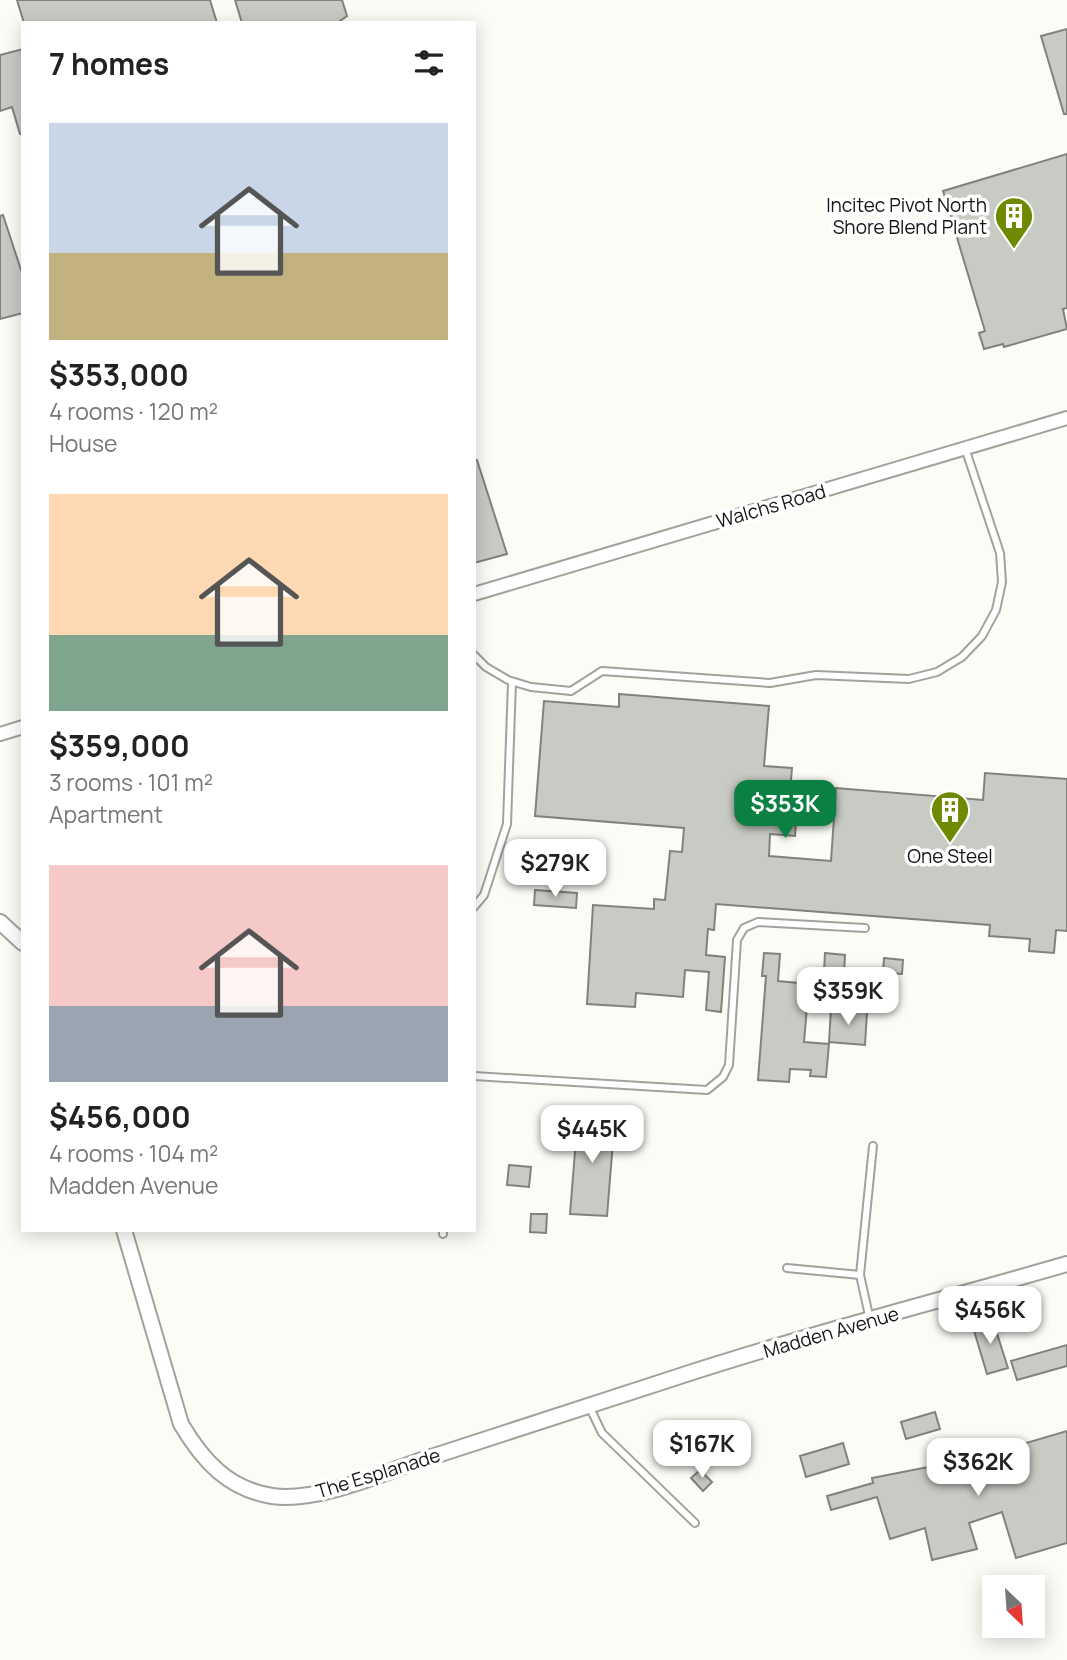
<!DOCTYPE html>
<meta charset="utf-8">
<style>
:root{--surface:#fff;--page:#f2f2f2;--text:#222;--muted:#767676;--accent:#0b8043}
body{margin:0;font-family:Manrope,sans-serif;background:var(--page);color:var(--text);height:100vh;display:flex;flex-direction:column;font-size:26px;white-space:nowrap}
*{box-sizing:border-box;margin:0}
p{font-size:23px;color:var(--muted)}
.icon{flex:none;width:38px;height:38px;fill:none;stroke:currentColor;stroke-width:2;stroke-linecap:round;stroke-linejoin:round}
.map{position:relative;flex:1;overflow:hidden}
.sheet{position:absolute;left:21px;top:21px;width:455px;height:1211px;display:flex;flex-direction:column;background:var(--surface);border-radius:0px;box-shadow:0 4px 18px #0003}
.sheet>*{flex:none}
.needle{width:46px;rotate:155deg}
.fabs{position:absolute;left:982px;top:1575px;display:grid;gap:14px}
.fabs a{display:grid;place-items:center;width:63px;height:63px;border-radius:0px;background:var(--surface);box-shadow:0 4px 18px #0003;font-size:35px}
.price{position:absolute;translate:-50% -60px;padding:0 16px;border-radius:14px;background:#fff;color:#222;font-size:23px;line-height:46px;filter:drop-shadow(0 2px 4px #0008)}
.price::after{content:'';position:absolute;left:50%;top:42px;width:21px;height:16px;margin-left:-10px;background:inherit;clip-path:polygon(0 0,100% 0,50% 100%)}
.price.selected{background:var(--accent);color:#fff}
ul{padding:0;list-style:none}
li{display:grid;align-content:center;gap:14px;height:371px;padding:0 28px}
li span{display:grid;place-items:center;height:217px;border-radius:0px;color:#555}
li>.icon{margin-inline-start:auto}
span .icon{width:126px;height:126px;fill:#fffc;stroke-width:1}
li b{font-size:30px}
h2{display:flex;justify-content:space-between;align-items:center;height:84px;padding:0 28px;font-size:30px}
.map>svg:first-child{display:block}
.building{fill:#c8cbc4;stroke:#80827c;stroke-width:2}
.lines{fill:none;stroke-linecap:round;stroke-linejoin:round}
.service-casing{stroke:#a0a39c;stroke-width:10}
.minor-casing{stroke:#a0a39c;stroke-width:16}
.tertiary-casing{stroke:#a0a39c;stroke-width:18}
.service{stroke:#fff;stroke-width:6}
.minor{stroke:#fff;stroke-width:12}
.tertiary{stroke:#fff;stroke-width:14}
.labels{text-anchor:middle;stroke-width:7;stroke-linejoin:round;paint-order:stroke}
.poi-label{font-size:19px;fill:#151613;stroke:#fff;text-anchor:end}
.street-label{font-size:19px;fill:#151613;stroke:#fff}
</style>
<div class="map">
<svg width="1067" height="1660" viewBox="0 0 1067 1660">
<rect width="100%" height="100%" fill="#fafcf5"/>
<path class="building" d="M17,0h193l7,23h-193z
M235,0h107l5,16 -10,7h-95z
M1067,29v85h-3l-23,-78z
M23,49v85h-3l-8,-27 -12,4v-56z
M1067,154v154l-4,1 4,20 -63,18 -1,-3 -19,5 -5,-16 6,-2 -42,-140z
M3,215l20,61v37l-23,6v-103z
M477,460l30,94 -33,9v-102z
M619,694l150,12 -5,60 28,2 -2,24 8,1 -3,43 -25,-2 -1,22 62,5 5,-73 147,12 2,-27 82,6v152l-11,-1 -2,23 -25,-2 1,-12 -41,-3 1,-11 -274,-21 -2,26 -6,-1 -2,26 19,2 -4,55 -15,-2 3,-38 -24,-2 -2,27 -47,-4 -1,14 -48,-3 6,-99 61,4v-10l11,1 5,-49 12,1 2,-24 -149,-12 9,-115 75,6z
M535,890l42,3 -1,15 -42,-3z
M764,953l16,1 -2,27 31,3 -5,58 25,2 -3,33 -16,-1 1,-6 -21,-1 -1,13 -31,-2 8,-104h-4z
M825,953l20,2 -1,18 -20,-2z
M884,958l19,2 -1,14 -19,-1z
M831,1009l36,3 -2,33 -36,-3z
M578,1114l37,3 -8,99 -37,-2z
M509,1165l22,2 -2,20 -22,-2z
M531,1214h16l-1,19 -16,-1z
M992,1318l16,50 -21,6 -15,-50z
M1067,1345v21l-50,14 -6,-19z
M935,1412l5,17 -34,10 -5,-17z
M1067,1431v112l-51,15 -14,-46 -33,11 8,26 -45,11 -7,-32 -35,11 -13,-42 -46,13 -4,-14 46,-13 -1,-5 107,-21z
M843,1443l6,21 -43,13 -6,-21z
M700,1470l12,12 -9,9 -12,-13z"/>
<g class="lines">
<g class="service-casing">
<path id="service" d="M474,655l12,12 22,13 23,7 40,4 31,-20 168,12 46,-8 93,4 28,-7 25,-15 20,-21 14,-26 6,-28 -2,-29 -35,-105
M474,907l10,-12 23,-71 5,-142
M474,1076l233,14 16,-13 6,-12 8,-125 7,-12 14,-6 107,6
M443,1234v-4
M787,1268l73,7
M870,1320l-10,-45 13,-129
M589,1406l13,27 93,90"/>
</g>
<g class="minor-casing">
<path id="minor" d="M474,594l593,-176
M0,734l23,-7"/>
</g>
<g class="tertiary-casing">
<path id="tertiary" d="M0,922l23,21
M124,1230l57,194c22,37 47,65 91,72 45,7 110,-23 153,-37 82,-27 164,-54 246,-80 131,-43 264,-77 396,-115"/>
</g>
<use href="#service" class="service"/>
<use href="#minor" class="minor"/>
<use href="#tertiary" class="tertiary"/>
</g>
<defs>
<g id="building-pin" transform="scale(2.0125)"><path d="M0 17L-7.5 6A9.5 9.5 0 1 1 7.5 6Z" fill="#6f8a01" stroke="#fff"/><path d="M-4-6H4V6H1V3H-1V6H-4ZM-2.5-4.3h1.7v1.8h-1.7ZM.8-4.3h1.7v1.8H.8ZM-2.5-1h1.7V.8h-1.7ZM.8-1h1.7V.8H.8Z" fill="#fff"/></g>
</defs>
<g fill-rule="evenodd">
<use href="#building-pin" x="1014" y="216"/>
<use href="#building-pin" x="950" y="810"/>
</g>
<g class="labels">
<g class="poi-label">
<text x="987" y="212">Incitec Pivot North<tspan x="987" dy="22">Shore Blend Plant</tspan></text>
<text x="950" y="863" text-anchor="middle">One Steel</text>
</g>
<g class="street-label">
<text transform="translate(771 506) rotate(-16)" y="7">Walchs Road</text>
<text transform="translate(831 1332) rotate(-16)" y="7">Madden Avenue</text>
<text transform="translate(378 1473) rotate(-17)" y="7">The Esplanade</text>
</g>
</g>
</svg>
<div class="fabs">
<a><svg class="needle" viewBox="-14 -14 28 28"><path d="M0-13l5 13h-10z" fill="#e53935"/><path d="M0 13l5-13h-10z" fill="#767676"/></svg></a>
</div>
<b class="price selected" style="left:785px;top:840px">$353K</b>
<b class="price" style="left:555px;top:899px">$279K</b>
<b class="price" style="left:848px;top:1027px">$359K</b>
<b class="price" style="left:592px;top:1165px">$445K</b>
<b class="price" style="left:990px;top:1346px">$456K</b>
<b class="price" style="left:702px;top:1480px">$167K</b>
<b class="price" style="left:978px;top:1498px">$362K</b>
<section class="sheet">
<h2>7 homes<svg class="icon" aria-label="filters" viewBox="0 0 24 24"><path d="M4 7h16M4 17h16"/><circle cx="9" cy="7" r="2"/><circle cx="15" cy="17" r="2"/></svg></h2>
<ul>
<li><span style="background:linear-gradient(#c9d6e8 60%,#c2b280 0)"><svg class="icon" aria-label="home" viewBox="0 0 24 24"><path d="M3 11l9-7 9 7M6 9v11h12V9"/></svg></span><div><b>$353,000</b><p>4 rooms · 120 m²</p><p>House</p></div></li>
<li><span style="background:linear-gradient(#ffd9b3 65%,#7fa58c 0)"><svg class="icon" aria-label="home" viewBox="0 0 24 24"><path d="M3 11l9-7 9 7M6 9v11h12V9"/></svg></span><div><b>$359,000</b><p>3 rooms · 101 m²</p><p>Apartment</p></div></li>
<li><span style="background:linear-gradient(#f6c9c9 65%,#9aa5b1 0)"><svg class="icon" aria-label="home" viewBox="0 0 24 24"><path d="M3 11l9-7 9 7M6 9v11h12V9"/></svg></span><div><b>$456,000</b><p>4 rooms · 104 m²</p><p>Madden Avenue</p></div></li>
</ul>
</section>
</div>
